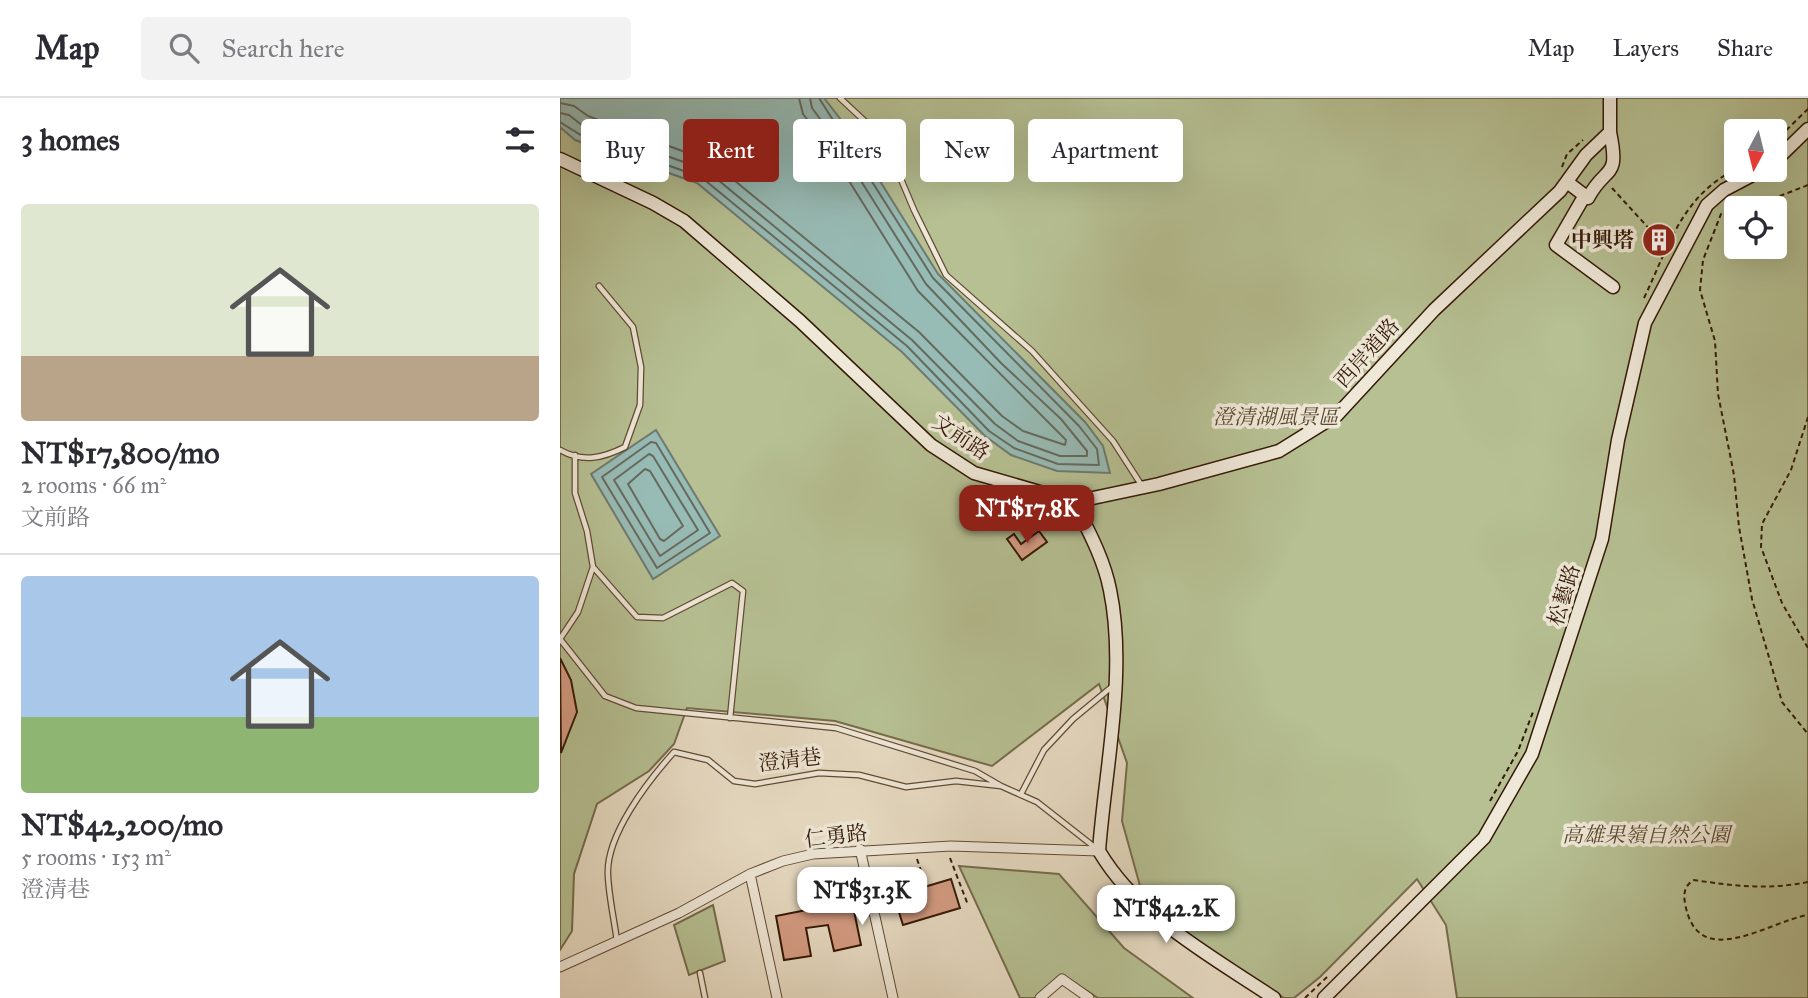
<!DOCTYPE html>
<meta charset="utf-8">
<style>
:root{--surface:#fff;--page:#f2f2f3;--text:#2b2b33;--muted:#7c7c81;--line:#e1e1e2;--accent:#8f2418}
body{margin:0;font-family:"IM FELL Great Primer","Noto Serif TC",serif;background:var(--page);color:var(--text);height:100vh;display:flex;flex-direction:column;font-size:26px;white-space:nowrap}
*{box-sizing:border-box;margin:0}
p{font-size:23px;color:var(--muted)}
.icon{flex:none;width:38px;height:38px;fill:none;stroke:currentColor;stroke-width:2;stroke-linecap:round;stroke-linejoin:round}
.map{position:relative;flex:1;overflow:hidden}
.drawer{display:flex;flex-direction:column;background:var(--surface);width:560px}
.drawer>*{flex:none}
.guide{position:absolute;left:21px;top:21px;width:665px;height:63px;display:flex;gap:14px}
.needle{width:46px;rotate:187deg}
.fabs{position:absolute;left:1164px;top:21px;display:grid;gap:14px}
.fabs a{display:grid;place-items:center;width:63px;height:63px;border-radius:7px;background:var(--surface);box-shadow:0 7px 28px #0002;font-size:35px}
.price{position:absolute;translate:-50% -60px;padding:0 16px;border-radius:14px;background:#fff;color:#222;font-size:23px;line-height:46px;filter:drop-shadow(0 2px 4px #0008)}
.price::after{content:'';position:absolute;left:50%;top:42px;width:21px;height:16px;margin-left:-10px;background:inherit;clip-path:polygon(0 0,100% 0,50% 100%)}
.price.selected{background:var(--accent);color:#fff}
ul{padding:0;list-style:none}
li{display:grid;align-content:center;gap:14px;height:371px;padding:0 21px}
li+li{border-top:2px solid var(--line)}
li span{display:grid;place-items:center;height:217px;border-radius:7px;color:#555}
li>.icon{margin-inline-start:auto}
span .icon{width:126px;height:126px;fill:#fffc;stroke-width:1}
li b{font-size:30px}
h2{display:flex;justify-content:space-between;align-items:center;height:84px;padding:0 21px;font-size:30px}
.chip{padding:0 24px;border-radius:7px;background:var(--surface);box-shadow:0 7px 28px #0002;font-size:24px;line-height:63px}
.chip.selected{background:var(--accent);color:#fff}
header{display:flex;align-items:center;gap:42px;box-sizing:border-box;height:98px;padding:0 35px;background:var(--surface);border-bottom:2px solid var(--line)}
header strong{font-size:33px}
nav{display:flex;gap:38px;margin-inline-start:auto;font-size:24px}
.search{width:490px;height:63px;background:var(--page);display:flex;align-items:center;gap:18px;box-sizing:border-box;padding:0 24px;border-radius:7px;color:var(--muted);font-size:26px}
main{display:flex;flex:1;min-height:0}
.map>svg:first-child{display:block}
.green{fill:#b6c093;stroke:#756c4c;stroke-width:2;fill-rule:evenodd}
.water{fill:#97bbb5;stroke:#6f7a6f;stroke-width:2}
.lines{fill:none;stroke-linecap:round;stroke-linejoin:round}
.shore{stroke:#666a5e;stroke-width:2}
.building{fill:#d59c83;stroke:#341906;stroke-width:2}
.lane-casing{stroke:#614a35;stroke-width:7}
.street-casing{stroke:#614a35;stroke-width:11}
.secondary-casing{stroke:#341906;stroke-width:15}
.path{stroke:#341906;stroke-width:2;stroke-dasharray:5 3.5;stroke-linecap:butt}
.lane{stroke:#efe8d8;stroke-width:4.5}
.street{stroke:#efe8d8;stroke-width:9}
.secondary{stroke:#efe8d8;stroke-width:12}
.labels{text-anchor:middle;stroke-width:7;stroke-linejoin:round;paint-order:stroke}
.poi-label{font-size:21px;font-weight:bold;fill:#341906;stroke:#efe8d8;text-anchor:end}
.street-label{font-size:21px;fill:#341906;stroke:#efe8d8}
.park-label{font-size:21px;font-style:italic;fill:#5b4b30;stroke:#efe8d8}
</style>
<header>
<strong>Map</strong>
<div class="search"><svg class="icon" aria-label="search" viewBox="0 0 24 24"><circle cx="10" cy="10" r="6"/><path d="M15 15l6 6"/></svg>Search here</div>
<nav><a>Map</a><a>Layers</a><a>Share</a></nav>
</header>
<main>
<section class="drawer">
<h2>3 homes<svg class="icon" aria-label="filters" viewBox="0 0 24 24"><path d="M4 7h16M4 17h16"/><circle cx="9" cy="7" r="2"/><circle cx="15" cy="17" r="2"/></svg></h2>
<ul>
<li><span style="background:linear-gradient(#dfe7d0 70%,#b9a48a 0)"><svg class="icon" aria-label="home" viewBox="0 0 24 24"><path d="M3 11l9-7 9 7M6 9v11h12V9"/></svg></span><div><b>NT$17,800/mo</b><p>2 rooms · 66 m²</p><p>文前路</p></div></li>
<li><span style="background:linear-gradient(#a9c7e8 65%,#8fb573 0)"><svg class="icon" aria-label="home" viewBox="0 0 24 24"><path d="M3 11l9-7 9 7M6 9v11h12V9"/></svg></span><div><b>NT$42,200/mo</b><p>5 rooms · 153 m²</p><p>澄清巷</p></div></li>
</ul>
</section>
<div class="map">
<svg width="1248" height="900" viewBox="0 0 1248 900">
<rect width="100%" height="100%" fill="#e7dbc3"/>
<filter id="stains"><feTurbulence type="fractalNoise" baseFrequency=".00286" numOctaves="4"/><feColorMatrix values="0 0 0 0 .2 0 0 0 0 .09 0 0 0 0 .02 0 0 0 .5 -.17"/></filter>
<radialGradient id="worn" r=".72"><stop offset=".6" stop-color="#630" stop-opacity="0"/><stop offset="1" stop-color="#630" stop-opacity=".3"/></radialGradient>
<path class="green" d="M0,0h1248v900h-351l-11,-73 -29,-46 -97,98 -26,21h-10l-139,-94 -23,-83 5,-58 -28,-79 -107,82 -157,-45 -148,-13 -13,36 -25,27 -52,33 -23,70 -2,57 -12,19zM1176,33h38v39h-38zM1176,110h38v39h-38z
M399,768l100,8 65,74 69,50h-95l-35,-23 -27,23h-16z
M153,807l12,56 -36,14 -15,-50z"/>
<path class="water" d="M0,0h264l21,27 93,149 147,148 18,24 7,27 -53,-2 -46,-16 -26,-19 -83,-84 -205,-169 -122,-43 -15,-13z
M96,332l64,106 -67,43 -62,-105z"/>
<g class="lines">
<path class="shore" d="M0,5l14,3 14,10 124,46 207,170 83,84 21,15 42,14 1,-5 -148,-149 -94,-150 -21,-27 -4,-16
M0,15l9,2 14,11 123,44 206,170 83,84 23,17 42,15h27v-5l-26,-32 -60,-56 -75,-79 -94,-149 -20,-27 -2,-10
M0,24l19,12 122,43 206,169 82,85 25,17 44,16 41,1 -2,-16 -18,-23 -146,-148 -114,-180
M91,344l5,1 54,90 -53,35 -55,-91z
M89,356l4,2 45,74 -38,26 -46,-76z
M85,371l5,2 33,55 -19,15 -4,-2 -32,-55z"/>
</g>
<path class="building" d="M479,433l8,11 -25,18 -15,-21 7,-5 7,10z
M0,560l11,22 6,32 -16,41z
M391,781l9,29 -57,17 -9,-29z
M292,803l9,44 -27,6 -6,-26 -22,3 5,28 -27,4 -8,-44z"/>
<g class="lines">
<g class="lane-casing">
<path id="lane" d="M280,0l44,41 30,71 32,65 86,76 81,90 29,45
M0,352c23,13 43,8 65,-3l15,-42 1,-38 -8,-40 -34,-41
M15,357v38l12,38 6,36 -15,45 -18,27 45,57 31,12 200,20 139,43 26,15
M34,470l43,49 26,1 69,-35 11,8 -13,127
M461,696l23,-44 29,-31 41,-34
M57,843c-3,-22 -8,-44 -9,-65 -3,-40 40,-95 66,-124l34,8 26,21 21,3 64,-11 40,2 47,12 50,-6 45,5 36,16 60,47
M140,875l5,25"/>
</g>
<g class="street-casing">
<path id="street" d="M300,751l33,149
M190,776l27,124
M0,869l119,-54 71,-39 33,-13 30,-7 138,-8 148,5
M480,900l22,-19 27,19"/>
</g>
<g class="secondary-casing">
<path id="secondary" d="M0,61l93,44 31,18 116,100 131,124 43,28 100,29 85,-18 120,-33 58,-36 97,-105 126,-119 26,-36 24,-23v-34
M1214,64l34,-33
M1007,84l21,16c18,-34 32,-17 22,-66
M1025,97l-29,50 57,42
M514,404c14,28 30,57 36,88 17,82 -5,179 -11,261 39,66 112,105 175,147
M764,900l160,-160 48,-84 70,-215 16,-99 27,-117 62,-118 17,-15 38,-20"/>
</g>
<path class="path" d="M1214,44l34,-33
M1002,69l5,-13 16,-14
M1248,87l-46,18 -15,-2 -13,3 -13,10 -18,46 -3,30 15,51 3,53 16,81 5,52 13,72 30,103 26,32
M1052,90l42,46
M1084,200c25,-52 37,-101 92,-129
M1248,319l-17,53 -29,54 -1,23 21,56 26,45
M930,703l28,-50 15,-39
M390,760l18,47
M357,761l9,26
M1248,784c-39,8 -75,4 -114,-2 -9,5 -11,13 -9,23 12,71 84,18 123,12
M745,900l23,-22"/>
<use href="#lane" class="lane"/>
<use href="#street" class="street"/>
<use href="#secondary" class="secondary"/>
</g>
<defs>
<g id="building-disc" transform="scale(1.75)"><circle r="9.5" fill="#8f2418" stroke="#efe8d8"/><path d="M-4-6H4V6H1V3H-1V6H-4ZM-2.5-4.3h1.7v1.8h-1.7ZM.8-4.3h1.7v1.8H.8ZM-2.5-1h1.7V.8h-1.7ZM.8-1h1.7V.8H.8Z" fill="#fff"/></g>
</defs>
<g fill-rule="evenodd">
<use href="#building-disc" x="1099" y="142"/>
</g>
<g class="labels">
<g class="poi-label">
<text x="1074" y="149">中興塔</text>
</g>
<g class="street-label">
<text transform="translate(807 255) rotate(-48)" y="7">西岸道路</text>
<text transform="translate(401 339) rotate(34)" y="7">文前路</text>
<text transform="translate(1004 497) rotate(-73)" y="7">松藝路</text>
<text transform="translate(230 662) rotate(-7)" y="7">澄清巷</text>
<text transform="translate(276 738) rotate(-7)" y="7">仁勇路</text>
</g>
<g class="park-label">
<text x="716" y="326">澄清湖風景區</text>
<text x="1086" y="744">高雄果嶺自然公園</text>
</g>
</g>
<rect width="100%" height="100%" filter="url(#stains)"/>
<rect width="100%" height="100%" fill="url(#worn)"/>
</svg>
<div class="fabs">
<a><svg class="needle" viewBox="-14 -14 28 28"><path d="M0-13l5 13h-10z" fill="#e53935"/><path d="M0 13l5-13h-10z" fill="#7c7c81"/></svg></a>
<a><svg class="icon" aria-label="locate" viewBox="0 0 24 24"><circle cx="12" cy="12" r="6"/><path d="M12 2v4M12 18v4M2 12h4M18 12h4"/></svg></a>
</div>
<b class="price selected" style="left:467px;top:447px">NT$17.8K</b>
<b class="price" style="left:302px;top:829px">NT$31.3K</b>
<b class="price" style="left:606px;top:847px">NT$42.2K</b>
<div class="guide">
<a class="chip">Buy</a>
<a class="chip selected">Rent</a>
<a class="chip">Filters</a>
<a class="chip">New</a>
<a class="chip">Apartment</a>
</div>
</div>
</main>
